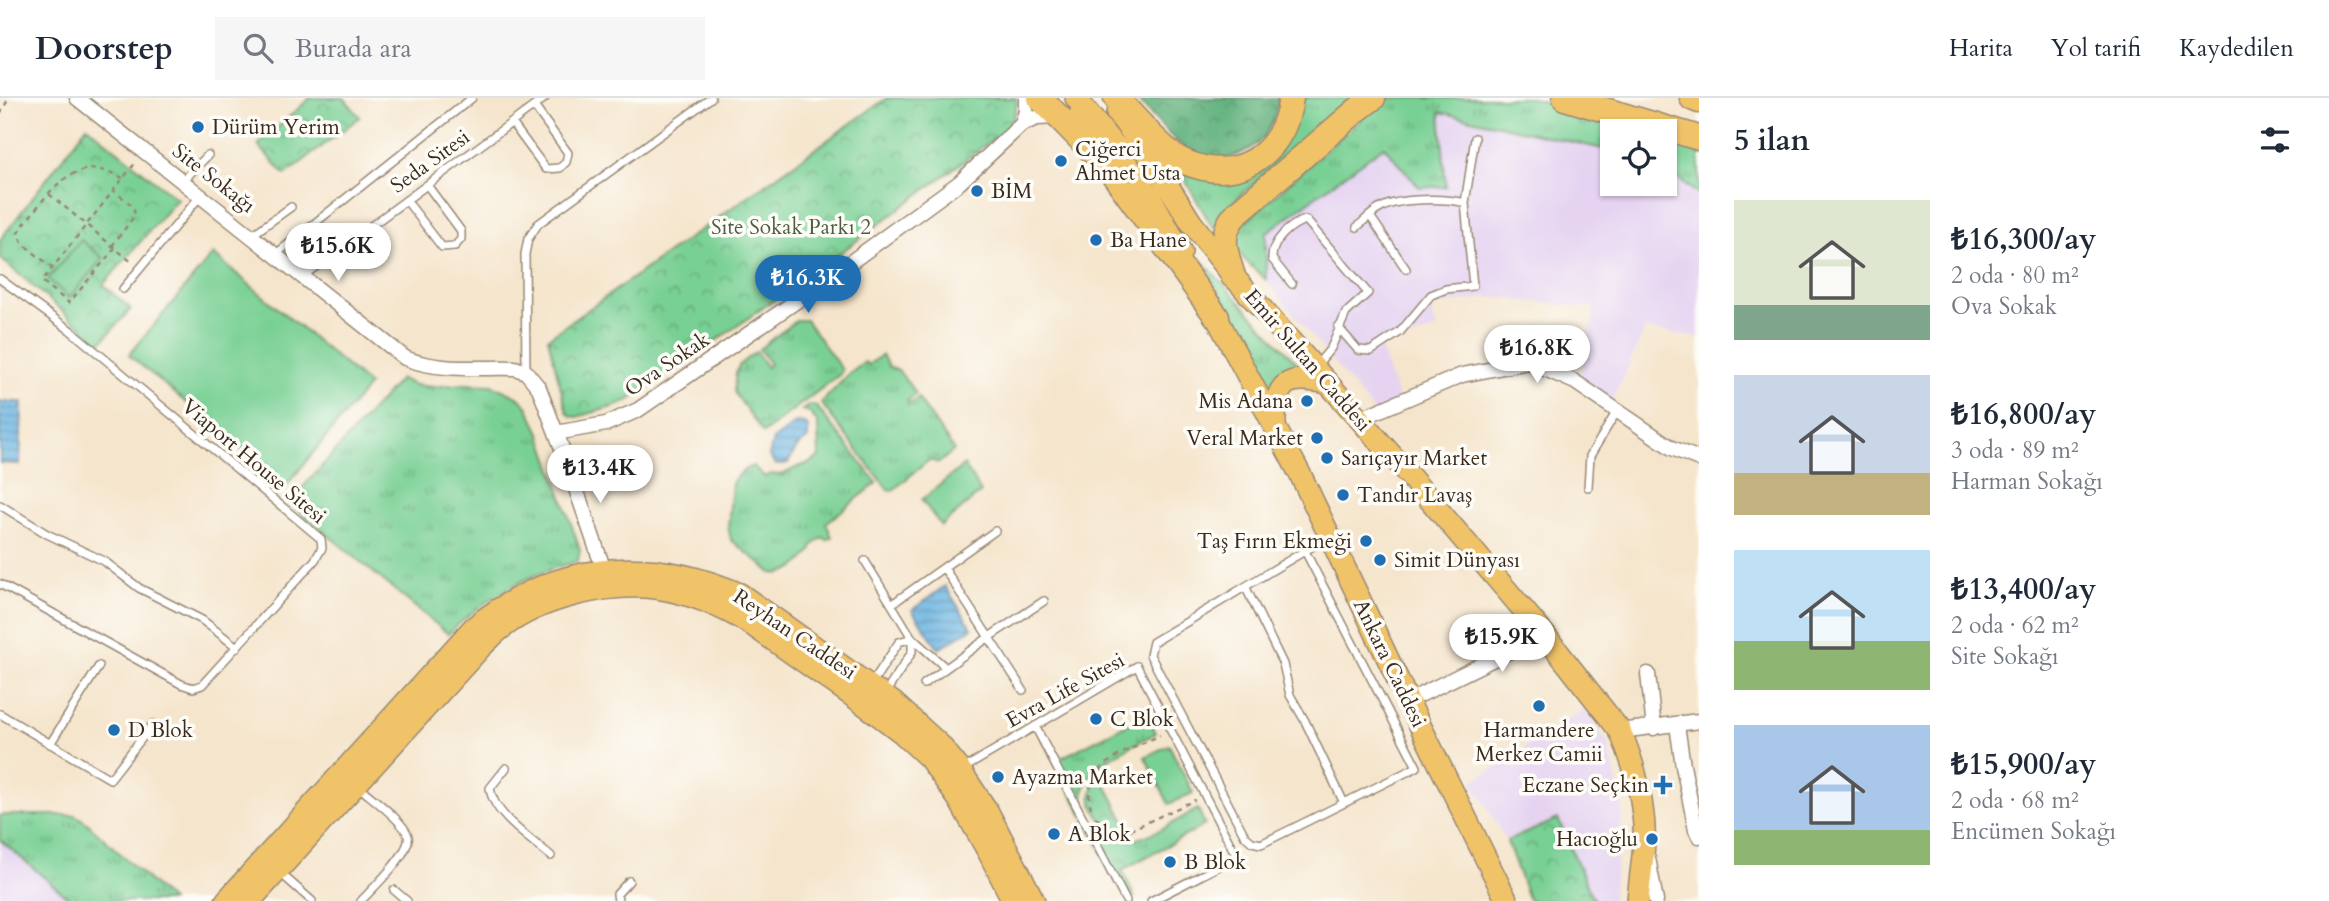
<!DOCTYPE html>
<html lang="tr">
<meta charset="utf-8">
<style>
:root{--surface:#fff;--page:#f6f6f7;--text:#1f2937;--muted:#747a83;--line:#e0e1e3;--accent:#1f6fb2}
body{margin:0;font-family:Cardo,serif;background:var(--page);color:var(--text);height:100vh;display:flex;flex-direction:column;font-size:26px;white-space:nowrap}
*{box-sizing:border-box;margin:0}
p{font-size:23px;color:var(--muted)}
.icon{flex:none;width:38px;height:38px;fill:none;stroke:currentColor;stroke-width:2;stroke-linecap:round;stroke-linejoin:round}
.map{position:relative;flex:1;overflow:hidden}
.side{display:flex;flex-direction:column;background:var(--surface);width:630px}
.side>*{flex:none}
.tools{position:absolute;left:1600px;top:21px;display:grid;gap:14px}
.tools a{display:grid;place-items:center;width:77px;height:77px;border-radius:0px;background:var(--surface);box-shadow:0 2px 5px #0004;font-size:35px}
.price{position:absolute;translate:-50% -60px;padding:0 16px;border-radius:24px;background:#fff;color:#222;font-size:23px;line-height:46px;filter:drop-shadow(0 2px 4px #0008)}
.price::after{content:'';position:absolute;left:50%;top:42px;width:21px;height:16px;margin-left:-10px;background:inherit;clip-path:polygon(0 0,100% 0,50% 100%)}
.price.active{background:var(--accent);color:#fff}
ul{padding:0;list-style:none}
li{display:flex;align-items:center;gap:21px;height:175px;padding:0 35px}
li span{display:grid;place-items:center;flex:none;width:196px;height:140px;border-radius:0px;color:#555}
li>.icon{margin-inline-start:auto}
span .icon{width:84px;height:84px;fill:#fffc;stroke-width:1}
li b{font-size:30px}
h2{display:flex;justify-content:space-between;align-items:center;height:84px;padding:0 35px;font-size:30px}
header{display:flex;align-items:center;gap:42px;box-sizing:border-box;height:98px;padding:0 35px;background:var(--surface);border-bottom:2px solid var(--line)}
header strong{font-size:33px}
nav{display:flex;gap:38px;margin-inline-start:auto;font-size:24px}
.search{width:490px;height:63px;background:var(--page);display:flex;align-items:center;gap:18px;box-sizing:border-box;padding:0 24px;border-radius:0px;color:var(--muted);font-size:26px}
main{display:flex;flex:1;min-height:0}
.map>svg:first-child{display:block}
.built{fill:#e5d3f1}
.grass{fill:url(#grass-tufts);stroke:#5a7d59;stroke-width:2}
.forest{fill:url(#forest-crowns);stroke:#4e6e4e;stroke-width:2}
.park{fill:url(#park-crowns);stroke:#5a7d59;stroke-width:2}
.garden{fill:#79d094;stroke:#5a7d59;stroke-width:2}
.water{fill:url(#water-rules);stroke:#526e80;stroke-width:2}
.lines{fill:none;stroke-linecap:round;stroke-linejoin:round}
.lane-casing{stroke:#988875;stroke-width:10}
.street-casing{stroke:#988875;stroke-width:17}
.primary-casing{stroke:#988875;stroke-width:24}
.highway-casing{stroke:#988875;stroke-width:27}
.path{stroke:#988875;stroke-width:2.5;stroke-dasharray:5 5;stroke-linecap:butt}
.lane{stroke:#fff;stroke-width:7}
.street{stroke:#fff;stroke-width:14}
.primary{stroke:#f0c369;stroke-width:21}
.highway{stroke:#f0c369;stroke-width:24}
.poi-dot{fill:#1f6fb2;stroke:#fdfcf7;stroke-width:2.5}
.labels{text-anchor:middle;stroke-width:7;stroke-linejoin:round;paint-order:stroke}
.poi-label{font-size:21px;fill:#3b2a1e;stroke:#fdfcf7;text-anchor:start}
.street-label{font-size:21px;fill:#3b2a1e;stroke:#fdfcf7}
.park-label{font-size:21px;fill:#4e5c41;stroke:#fdfcf7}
</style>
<header>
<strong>Doorstep</strong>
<div class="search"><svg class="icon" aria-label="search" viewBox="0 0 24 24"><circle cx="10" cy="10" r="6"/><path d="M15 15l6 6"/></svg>Burada ara</div>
<nav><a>Harita</a><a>Yol tarifi</a><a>Kaydedilen</a></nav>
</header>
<main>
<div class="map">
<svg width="1699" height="803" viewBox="0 0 1699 803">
<defs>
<pattern id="grass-tufts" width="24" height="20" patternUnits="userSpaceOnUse" patternTransform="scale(1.75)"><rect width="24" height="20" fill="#79d094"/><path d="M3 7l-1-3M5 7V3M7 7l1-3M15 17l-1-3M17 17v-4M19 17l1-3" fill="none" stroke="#64a978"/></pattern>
<pattern id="forest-crowns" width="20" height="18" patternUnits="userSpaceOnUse" patternTransform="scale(1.75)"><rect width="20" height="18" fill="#62b27e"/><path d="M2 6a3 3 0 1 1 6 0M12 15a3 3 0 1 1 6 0" fill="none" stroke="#529167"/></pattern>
<pattern id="park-crowns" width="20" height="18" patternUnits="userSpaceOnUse" patternTransform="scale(1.75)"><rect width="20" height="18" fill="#79d094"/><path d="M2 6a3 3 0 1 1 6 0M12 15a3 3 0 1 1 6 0" fill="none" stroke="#64a978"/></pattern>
<pattern id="water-rules" width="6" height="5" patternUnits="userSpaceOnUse" patternTransform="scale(1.75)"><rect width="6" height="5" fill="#69b3e1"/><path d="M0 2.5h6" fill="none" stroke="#5892b6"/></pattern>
</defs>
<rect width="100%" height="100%" fill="#fdfcf7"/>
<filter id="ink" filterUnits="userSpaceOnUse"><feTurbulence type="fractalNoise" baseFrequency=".0143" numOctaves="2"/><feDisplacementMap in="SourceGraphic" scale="14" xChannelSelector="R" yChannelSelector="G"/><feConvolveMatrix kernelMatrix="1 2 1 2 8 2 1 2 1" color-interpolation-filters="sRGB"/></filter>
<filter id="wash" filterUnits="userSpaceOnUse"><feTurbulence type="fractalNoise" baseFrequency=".00686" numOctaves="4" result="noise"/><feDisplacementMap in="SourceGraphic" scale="28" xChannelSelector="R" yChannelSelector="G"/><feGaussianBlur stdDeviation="1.57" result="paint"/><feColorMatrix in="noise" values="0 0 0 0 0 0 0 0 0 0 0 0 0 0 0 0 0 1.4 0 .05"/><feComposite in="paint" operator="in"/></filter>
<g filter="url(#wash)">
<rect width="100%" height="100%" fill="#f5e5cc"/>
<path class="built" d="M1439,14l173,39v33h52v-17l35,28v143l-54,-9 -35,77 -32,-23 17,-75 -108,-11 -57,10 7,22 -57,19 19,52 -23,14 -110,-134v-47l118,-87 35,41z
M1585,611l23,35 15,65 -11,92h-18l-35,-84 -53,23 -34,-58z
M0,742l72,61h-72z"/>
<path class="grass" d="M1301,0h57l-113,93 -26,25 -5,14 -34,-59 53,10 15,-4 28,-20z
M1389,0h143l105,33h-25v20l-172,-39 6,75h-27l-35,-41 -118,87v47l-21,-20 -11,-15v-13l147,-131z
M1664,42l35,11v44l-35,-28z
M1200,161l99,106 -31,18z
M797,222h9l36,50 -2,4 -77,59 -29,-41c2,-25 0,-25 22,-40l11,15 3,-3 -11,-15z
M882,257l7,12 10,4 17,23 -9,7 3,3 8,-6 36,52 -15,13 -10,-3 -37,31 -4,-1 -67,-87 27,-28 17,-13 3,3z
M400,281l15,6 16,2 33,-3 28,1 26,12 9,9 14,29 39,115 -2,11c-52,14 -91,35 -130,73l-159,-131z
M811,307l5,1 61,77 -51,40 6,14 -5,3 -4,-3 -11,9v4c-9,12 -24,26 -40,23l-41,-33 -3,-13 4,-43c2,-7 14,-16 21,-18l12,11 6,-3c12,3 17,-3 27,-7 8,-3 14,-4 21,-10l-1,-34 -9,-11 -7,-2z
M1147,616l9,19c-31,18 -86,35 -70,80l-3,3 -43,-83 4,-2 15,28z
M1198,711l7,16 -83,45 13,28 -14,-12 -36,-66 4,-1c26,46 76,7 109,-10z
M0,717h75l11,7 85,79h-99l-72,-61z"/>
<path class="forest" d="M1136,0h143c-4,24 -13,46 -38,55 -9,4 -21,9 -31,8 -23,-1 -58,-46 -74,-63z"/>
<path class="park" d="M310,0h34l16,19 -75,58 -27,-30z
M887,0h129c2,11 -3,20 -8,30l-184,137 -187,131 -18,9 -42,12 -6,-1 -4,-4 -19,-74z
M87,28l90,73 -74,86 28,24 -31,34 -100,-85v-18z
M1102,679l27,53 -18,-1c-17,-14 -29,-36 -9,-52z
M1558,721l36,82h-65l-22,-60z"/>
<path class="garden" d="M81,142l22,18 -34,40 -21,-19z
M213,156l156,131 -83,101 -157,-131z
M964,367l17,27 -40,34 -19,-26z
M1169,647l24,48 -24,11 -24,-47z"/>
<path class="water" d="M0,304h22l-2,62 -20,-1z
M797,324l7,1 4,4v11l-11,9 -9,16 -12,2 -7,-9 4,-16z
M945,488l27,42 -33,21 -27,-39z"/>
</g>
<g filter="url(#ink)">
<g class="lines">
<g class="lane-casing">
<path id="lane" d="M512,25l34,46 14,-1 6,-6 2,-9 -34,-47
M183,83l25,-26
M406,102l36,47 13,-1 6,-7v-8l-34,-46
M1370,118l36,53
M1357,129c8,-7 16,-16 26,-20 17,-9 63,-9 82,-4
M252,137l39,-28
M276,156l196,-156
M303,178l242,-178
M0,181l70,51 251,209 1,9 -7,12 -113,125 -9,3 -12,-4 -181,-100
M1292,186l-20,-25c-1,-17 18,-35 34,-39l62,73 -22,20 -15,35 -15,18
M123,191l78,-94
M1338,229l20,23 13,1 29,-19 31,-37 15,-6 27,-3 -8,-83 10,-65
M526,274l-1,-118 3,-15 10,-15 173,-126
M1588,389l2,-31 27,-45
M0,407l47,29 57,27 35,27 63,32 35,27
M1305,453l112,216 -156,77 -9,-2 -7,-6 -95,-181 3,-13c58,-34 115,-70 174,-104
M865,463l47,77 34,30
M944,470l79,122
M1246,490l37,76 7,31 15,26 39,82
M892,506l103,-73
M872,585l27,-41 13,-4
M924,586l65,-47 55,-36
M884,597l28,-43v-14
M0,616l110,65 43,-55
M1035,628l91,175
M50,646l49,-78
M506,670l-16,20c3,27 41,51 61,68
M961,672l176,-104 100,191 -86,44
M358,688c12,11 46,35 50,50 4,16 -36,53 -47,65
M278,773l34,30
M394,792l13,11
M618,803l-1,-7 12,-13"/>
</g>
<g class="street-casing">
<path id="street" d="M77,0l328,260c34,14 74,9 110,10l11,4 13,16 24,63 44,128
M1022,26l4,-13v-13
M1359,321l103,-44 67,-13 46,20 97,66 27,11
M556,335l50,-9 32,-14 176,-121 145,-106 63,-59 15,-6 22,-1
M1648,576l6,54
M1408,603l136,-67
M1677,627l6,41 13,64 3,6
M1620,633l79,-10
M1648,760l8,43"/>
</g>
<g class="primary-casing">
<path id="primary" d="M1076,0l40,50 34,48 31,56
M1117,15l29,38 45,71 42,54 162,183 149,175 76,97c11,25 20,56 23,84 4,28 -3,58 -5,86
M1210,207l91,171 107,225 99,200
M1275,326c0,-43 12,-49 52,-41
M226,803l247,-273c81,-66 172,-75 267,-34l154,109 45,41 19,23 30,45 46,89
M250,803l232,-255c7,-6 13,-13 20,-18 38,-30 107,-46 154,-40 34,5 67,19 96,37l113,80 37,28 27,25 30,42 30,53 24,48"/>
</g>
<g class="highway-casing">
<path id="highway" d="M1040,0l68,69 109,150
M1116,0c19,19 36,41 57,57 8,7 20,10 30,13 48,10 82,-23 88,-70
M1565,0l134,40
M1692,0l7,3
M1080,19l36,31
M1233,178c-8,-25 -15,-42 4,-63l120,-103 16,-12"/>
</g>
<path class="path" d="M0,16l9,-16
M49,96l84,69
M112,148l23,-31 -2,-9 -20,-16
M115,150l-46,55 -27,-22 94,-119
M53,170l-30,-24 -5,-11 3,-5c29,-36 51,-77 102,-50
M1091,710c-12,-43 40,-58 69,-73
M1095,719l12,11 19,4 69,-32"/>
<use href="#lane" class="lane"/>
<use href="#street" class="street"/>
<use href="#primary" class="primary"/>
<use href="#highway" class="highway"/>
</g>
</g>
<g class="poi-dot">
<circle cx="198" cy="29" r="7"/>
<circle cx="1061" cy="63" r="7"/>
<circle cx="977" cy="93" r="7"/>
<circle cx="1096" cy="142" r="7"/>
<circle cx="1307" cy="303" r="7"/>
<circle cx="1317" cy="340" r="7"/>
<circle cx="1327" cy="360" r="7"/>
<circle cx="1343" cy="397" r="7"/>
<circle cx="1366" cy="443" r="7"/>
<circle cx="1380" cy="462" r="7"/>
<circle cx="1539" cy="608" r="7"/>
<circle cx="1096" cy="621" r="7"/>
<circle cx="114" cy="632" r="7"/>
<circle cx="998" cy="679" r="7"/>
<path d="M1659.5 676.5h7v7h7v7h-7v7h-7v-7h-7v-7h7z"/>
<circle cx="1054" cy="736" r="7"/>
<circle cx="1652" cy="741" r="7"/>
<circle cx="1170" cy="764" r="7"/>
</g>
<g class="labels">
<g class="poi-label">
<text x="212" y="36">Dürüm Yerim</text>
<text x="1075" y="58">Ciğerci<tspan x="1075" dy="24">Ahmet Usta</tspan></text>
<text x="991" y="100">BİM</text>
<text x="1110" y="149">Ba Hane</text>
<text x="1293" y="310" text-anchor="end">Mis Adana</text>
<text x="1303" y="347" text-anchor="end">Veral Market</text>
<text x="1341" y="367">Sarıçayır Market</text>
<text x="1357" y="404">Tandır Lavaş</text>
<text x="1352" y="450" text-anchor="end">Taş Fırın Ekmeği</text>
<text x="1394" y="469">Simit Dünyası</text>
<text x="1110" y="628">C Blok</text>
<text x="128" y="639">D Blok</text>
<text x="1539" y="639" text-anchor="middle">Harmandere<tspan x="1539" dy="24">Merkez Camii</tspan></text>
<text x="1012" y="686">Ayazma Market</text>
<text x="1649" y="694" text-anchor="end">Eczane Seçkin</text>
<text x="1068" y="743">A Blok</text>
<text x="1638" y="748" text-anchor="end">Hacıoğlu</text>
<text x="1184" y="771">B Blok</text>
</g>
<g class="street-label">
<text transform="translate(430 63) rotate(-36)" y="7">Seda Sitesi</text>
<text transform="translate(214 80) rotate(38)" y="7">Site Sokağı</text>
<text transform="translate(1308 262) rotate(49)" y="7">Emir Sultan Caddesi</text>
<text transform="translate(667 266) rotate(-34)" y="7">Ova Sokak</text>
<text transform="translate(254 363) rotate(40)" y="7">Viaport House Sitesi</text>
<text transform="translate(795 536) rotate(34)" y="7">Reyhan Caddesi</text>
<text transform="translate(1390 565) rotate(64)" y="7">Ankara Caddesi</text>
<text transform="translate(1065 592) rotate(-29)" y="7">Evra Life Sitesi</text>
</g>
<g class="park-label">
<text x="791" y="136">Site Sokak Parkı 2</text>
</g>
</g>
</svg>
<div class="tools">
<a><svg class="icon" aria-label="locate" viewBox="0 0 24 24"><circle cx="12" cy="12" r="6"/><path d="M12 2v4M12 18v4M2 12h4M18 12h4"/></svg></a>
</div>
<b class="price" style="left:338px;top:185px">₺15.6K</b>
<b class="price active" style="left:808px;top:217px">₺16.3K</b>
<b class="price" style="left:1537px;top:287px">₺16.8K</b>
<b class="price" style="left:600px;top:407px">₺13.4K</b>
<b class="price" style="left:1502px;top:576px">₺15.9K</b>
</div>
<section class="side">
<h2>5 ilan<svg class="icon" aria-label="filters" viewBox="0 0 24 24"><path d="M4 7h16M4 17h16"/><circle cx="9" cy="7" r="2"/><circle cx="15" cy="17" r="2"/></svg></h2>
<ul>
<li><span style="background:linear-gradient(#dfe7d0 75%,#7fa58c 0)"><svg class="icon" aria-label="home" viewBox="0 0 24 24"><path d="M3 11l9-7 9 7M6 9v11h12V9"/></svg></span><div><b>₺16,300/ay</b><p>2 oda · 80 m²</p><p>Ova Sokak</p></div></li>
<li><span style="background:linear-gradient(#c9d6e8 70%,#c2b280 0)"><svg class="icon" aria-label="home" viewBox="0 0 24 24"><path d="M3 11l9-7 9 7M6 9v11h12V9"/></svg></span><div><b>₺16,800/ay</b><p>3 oda · 89 m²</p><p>Harman Sokağı</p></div></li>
<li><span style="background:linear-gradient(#bfe0f5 65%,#8fb573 0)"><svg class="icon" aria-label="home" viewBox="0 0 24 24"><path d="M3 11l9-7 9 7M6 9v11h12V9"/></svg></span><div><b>₺13,400/ay</b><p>2 oda · 62 m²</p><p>Site Sokağı</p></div></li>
<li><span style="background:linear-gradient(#a9c7e8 75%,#8fb573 0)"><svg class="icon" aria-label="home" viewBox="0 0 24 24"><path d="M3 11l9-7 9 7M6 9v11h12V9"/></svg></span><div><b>₺15,900/ay</b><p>2 oda · 68 m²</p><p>Encümen Sokağı</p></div></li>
</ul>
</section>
</main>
